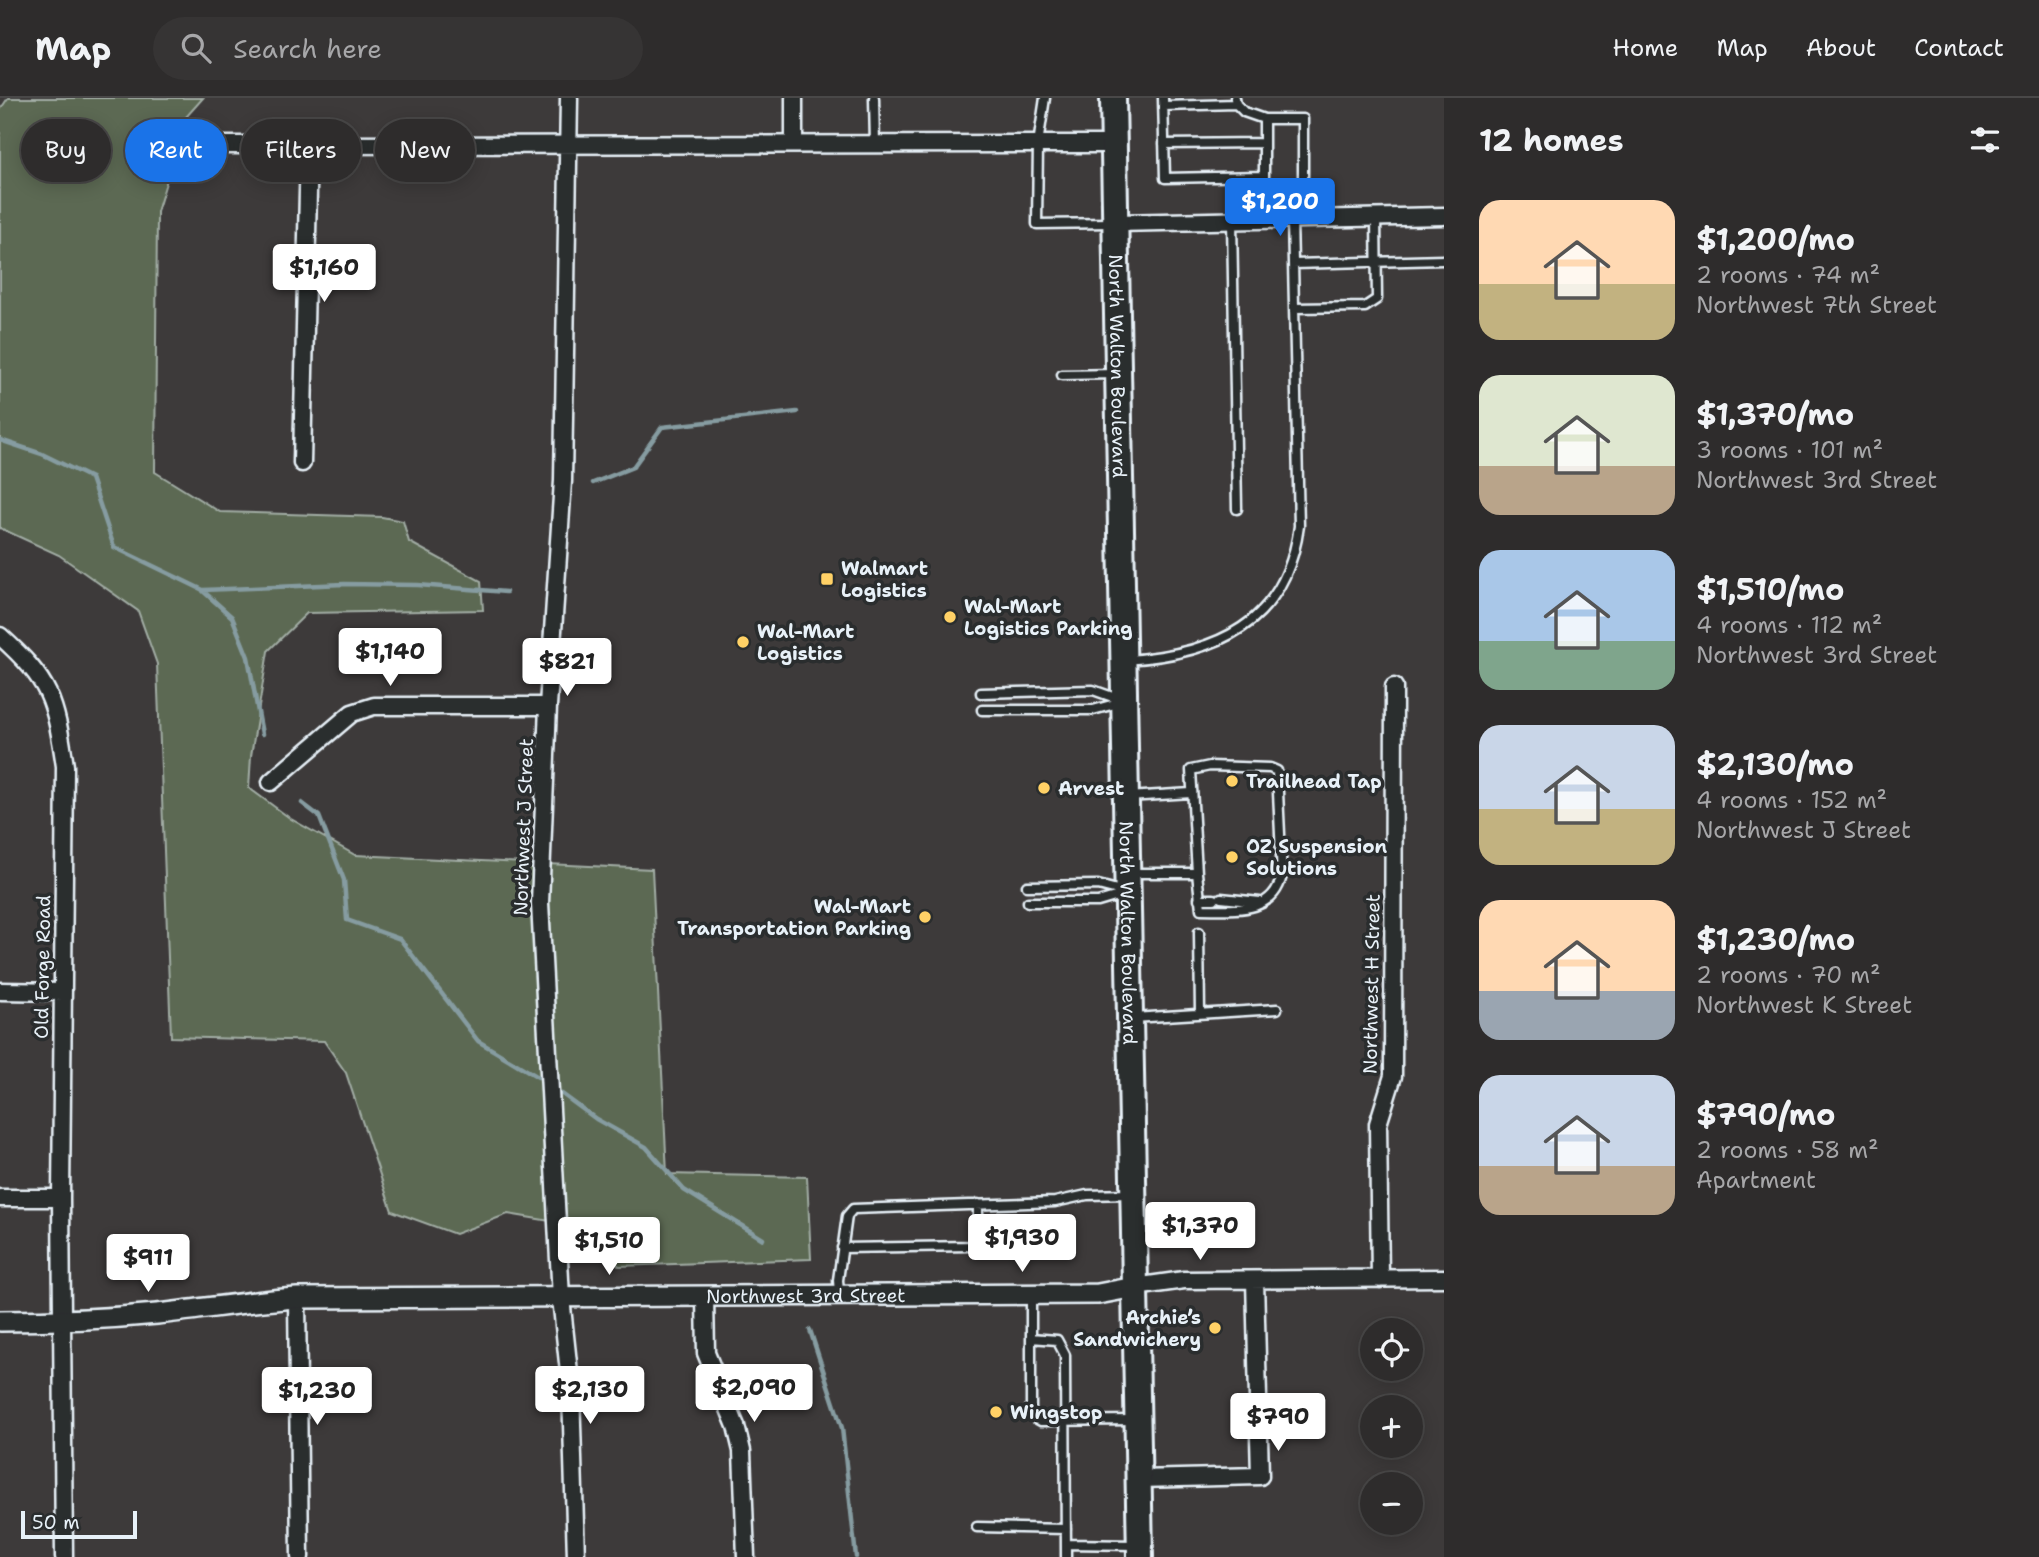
<!DOCTYPE html>
<meta charset="utf-8">
<style>
:root{--surface:#2e2c2c;--page:#363434;--text:#f1f3f6;--muted:#a7a7a9;--line:#494848;--accent:#1a73e8}
body{margin:0;font-family:"Shantell Sans",sans-serif;background:var(--page);color:var(--text);height:100vh;display:flex;flex-direction:column;font-size:26px;white-space:nowrap}
*{box-sizing:border-box;margin:0}
p{font-size:23px;color:var(--muted)}
.icon{flex:none;width:38px;height:38px;fill:none;stroke:currentColor;stroke-width:2;stroke-linecap:round;stroke-linejoin:round}
.map{position:relative;flex:1;overflow:hidden}
.sheet{display:flex;flex-direction:column;background:var(--surface);width:595px}
.sheet>*{flex:none}
.top-card{position:absolute;left:21px;top:21px;width:665px;height:63px;display:flex;gap:14px}
.fabs{position:absolute;left:1360px;top:1220px;display:grid;gap:14px}
.fabs a{display:grid;place-items:center;width:63px;height:63px;border-radius:50%;background:var(--surface);box-shadow:0 4px 18px #0003,0 0 0 2px var(--line);font-size:35px}
.scale{position:absolute;left:21px;bottom:18px;width:116px;box-sizing:border-box;padding-left:7px;border:4px solid #e8f1f8;border-top:0;font-size:19px;line-height:24px;white-space:nowrap;color:#e8f1f8;-webkit-text-stroke:5px #2a2d2e;paint-order:stroke}
.price{position:absolute;translate:-50% -60px;padding:0 16px;border-radius:7px;background:#fff;color:#222;font-size:23px;line-height:46px;filter:drop-shadow(0 2px 4px #0008)}
.price::after{content:'';position:absolute;left:50%;top:42px;width:21px;height:16px;margin-left:-10px;background:inherit;clip-path:polygon(0 0,100% 0,50% 100%)}
.price.active{background:var(--accent);color:#fff}
ul{padding:0;list-style:none}
li{display:flex;align-items:center;gap:21px;height:175px;padding:0 35px}
li span{display:grid;place-items:center;flex:none;width:196px;height:140px;border-radius:21px;color:#555}
li>.icon{margin-inline-start:auto}
span .icon{width:84px;height:84px;fill:#fffc;stroke-width:1}
li b{font-size:30px}
h2{display:flex;justify-content:space-between;align-items:center;height:84px;padding:0 35px;font-size:30px}
.pill{padding:0 24px;border-radius:32px;background:var(--surface);box-shadow:0 4px 18px #0003,0 0 0 2px var(--line);font-size:24px;line-height:63px}
.pill.active{background:var(--accent);color:#fff}
header{display:flex;align-items:center;gap:42px;box-sizing:border-box;height:98px;padding:0 35px;background:var(--surface);border-bottom:2px solid var(--line)}
header strong{font-size:33px}
nav{display:flex;gap:38px;margin-inline-start:auto;font-size:24px}
.search{width:490px;height:63px;background:var(--page);display:flex;align-items:center;gap:18px;box-sizing:border-box;padding:0 24px;border-radius:38px;color:var(--muted);font-size:26px}
main{display:flex;flex:1;min-height:0}
.map>svg:first-child{display:block}
.green{fill:#5b6952;stroke:#a2ada5;stroke-width:2}
.lines{fill:none;stroke-linecap:round;stroke-linejoin:round}
.stream{stroke:#869ca1;stroke-width:4.5}
.service-casing{stroke:#e8f1f8;stroke-width:13}
.minor-casing{stroke:#e8f1f8;stroke-width:21}
.tertiary-casing{stroke:#e8f1f8;stroke-width:24}
.primary-casing{stroke:#e8f1f8;stroke-width:30}
.service{stroke:#2a2d2e;stroke-width:8}
.minor{stroke:#2a2d2e;stroke-width:16}
.tertiary{stroke:#2a2d2e;stroke-width:19}
.primary{stroke:#2a2d2e;stroke-width:24}
.poi-dot{fill:#ffd166;stroke:#2a2d2e;stroke-width:2.5}
.labels{text-anchor:middle;stroke-width:7;stroke-linejoin:round;paint-order:stroke}
.street-label{font-size:19px;fill:#e8f1f8;stroke:#2a2d2e}
.poi-label{font-size:19px;font-weight:bold;fill:#e8f1f8;stroke:#2a2d2e;text-anchor:start}
</style>
<header>
<strong>Map</strong>
<div class="search"><svg class="icon" aria-label="search" viewBox="0 0 24 24"><circle cx="10" cy="10" r="6"/><path d="M15 15l6 6"/></svg>Search here</div>
<nav><a>Home</a><a>Map</a><a>About</a><a>Contact</a></nav>
</header>
<main>
<div class="map">
<svg width="1444" height="1459" viewBox="0 0 1444 1459">
<rect width="100%" height="100%" fill="#3d3a3a"/>
<filter id="ink" filterUnits="userSpaceOnUse"><feTurbulence type="fractalNoise" baseFrequency=".0143" numOctaves="2"/><feDisplacementMap in="SourceGraphic" scale="14" xChannelSelector="R" yChannelSelector="G"/><feConvolveMatrix kernelMatrix="1 2 1 2 8 2 1 2 1" color-interpolation-filters="sRGB"/></filter>
<g filter="url(#ink)">
<path class="green" d="M8,0h195l-17,19 -29,95 -2,260 65,40 162,5 21,4 6,21 72,39 2,29 -176,3 -39,38 -17,105 -2,32 42,31 64,36 297,14 15,305 140,3 4,82 -192,7 -33,-39 -78,-13 -53,20 -63,-23 -46,-138 -22,-32 -153,-4 -14,-373 -19,-53 -79,-56 -59,-27v-418z"/>
<g class="lines">
<path class="stream" d="M0,342l42,14 49,24 23,69 89,43 141,-6 74,1 88,7
M593,385l40,-16 29,-40 135,-15
M203,493l29,26 16,40 14,77
M302,705l17,13 25,64 3,40 53,19 78,102 60,36
M562,996l34,25 50,28 38,43 79,49
M810,1232l32,98 14,129"/>
<g class="service-casing">
<path id="service" d="M874,0l1,46
M1045,0l-7,46 -1,80 74,-1
M1163,0l2,80 99,-2
M1235,0l1,6 8,8 20,7v101
M1164,8l72,-2
M1264,21h39v100
M1164,46l100,-1
M1232,122l5,289
M1293,166l151,-4
M1294,210l71,-1 12,-8 -1,-82
M1062,277l54,-1
M1126,562c91,-6 160,-36 173,-134l-7,-307
M981,595l112,-3 28,10
M982,612h111l29,-8
M1128,699l63,-4
M1130,775h67l4,36c33,0 71,6 81,-33l-5,-105 -7,-3 -60,-2 -19,4 6,103
M1027,788l71,-1 27,7
M1221,800l39,4
M1199,801h15
M1028,804h70l27,-8
M1199,834l1,81
M1133,920l144,-9
M842,1150l130,-2 6,-11v-31
M839,1195l-1,-13 9,-64 6,-7 202,-7 32,-7 43,-1
M1031,1196v116l3,7 7,4 93,-1
M1031,1240l26,2 8,15 1,202
M977,1429l89,2
M1066,1446l70,1"/>
</g>
<g class="minor-casing">
<path id="minor" d="M569,0l-6,383 -15,225 -8,197 21,395 10,93 5,166
M794,46v-46
M171,47l942,-1
M1116,125l328,-7
M302,365l7,-318
M0,538c51,46 55,63 65,130l-4,432 3,359
M271,684l81,-69 22,-7h174
M0,893l63,1
M0,1100h61
M1380,1181l-2,-155 15,-48 1,-389
M1135,1189l49,-7 260,-2
M705,1199l1,56 30,73 6,25 4,106
M297,1200l3,259
M1139,1381l121,-3 -5,-196"/>
</g>
<g class="tertiary-casing">
<g id="tertiary">
<path id="s1" d="M0,1223c52,0 105,-2 157,-7 47,-5 93,-13 140,-16l801,-4 37,-7"/>
</g>
</g>
<g class="primary-casing">
<g id="primary">
<path id="s2" d="M1113,0l27,1459"/>
</g>
</g>
<use href="#service" class="service"/>
<use href="#minor" class="minor"/>
<use href="#tertiary" class="tertiary"/>
<use href="#primary" class="primary"/>
</g>
</g>
<g class="poi-dot">
<rect x="820" y="474" width="14" height="14" rx="3.5"/>
<circle cx="950" cy="519" r="7"/>
<circle cx="743" cy="544" r="7"/>
<circle cx="1232" cy="683" r="7"/>
<circle cx="1044" cy="690" r="7"/>
<circle cx="1232" cy="759" r="7"/>
<circle cx="925" cy="819" r="7"/>
<circle cx="1215" cy="1230" r="7"/>
<circle cx="996" cy="1314" r="7"/>
</g>
<g class="labels">
<g class="street-label">
<text dy="7" stroke="none"><textPath href="#s2" startOffset="268">North Walton Boulevard</textPath></text>
<text transform="translate(523 729) rotate(-88)" y="7">Northwest J Street</text>
<text dy="7" stroke="none"><textPath href="#s2" startOffset="835">North Walton Boulevard</textPath></text>
<text transform="translate(42 869) rotate(-89)" y="7">Old Forge Road</text>
<text transform="translate(1371 886) rotate(-89)" y="7">Northwest H Street</text>
<text dy="7" stroke="none"><textPath href="#s1" startOffset="807">Northwest 3rd Street</textPath></text>
</g>
<g class="poi-label">
<text x="841" y="477">Walmart<tspan x="841" dy="22">Logistics</tspan></text>
<text x="964" y="515">Wal-Mart<tspan x="964" dy="22">Logistics Parking</tspan></text>
<text x="757" y="540">Wal-Mart<tspan x="757" dy="22">Logistics</tspan></text>
<text x="1246" y="690">Trailhead Tap</text>
<text x="1058" y="697">Arvest</text>
<text x="1246" y="755">OZ Suspension<tspan x="1246" dy="22">Solutions</tspan></text>
<text x="911" y="815" text-anchor="end">Wal-Mart<tspan x="911" dy="22">Transportation Parking</tspan></text>
<text x="1201" y="1226" text-anchor="end">Archie’s<tspan x="1201" dy="22">Sandwichery</tspan></text>
<text x="1010" y="1321">Wingstop</text>
</g>
</g>
</svg>
<div class="fabs">
<a><svg class="icon" aria-label="locate" viewBox="0 0 24 24"><circle cx="12" cy="12" r="6"/><path d="M12 2v4M12 18v4M2 12h4M18 12h4"/></svg></a>
<a>+</a>
<a>−</a>
</div>
<div class="scale">50 m</div>
<b class="price active" style="left:1280px;top:140px">$1,200</b>
<b class="price" style="left:324px;top:206px">$1,160</b>
<b class="price" style="left:390px;top:590px">$1,140</b>
<b class="price" style="left:567px;top:600px">$821</b>
<b class="price" style="left:1200px;top:1164px">$1,370</b>
<b class="price" style="left:1022px;top:1176px">$1,930</b>
<b class="price" style="left:609px;top:1179px">$1,510</b>
<b class="price" style="left:148px;top:1196px">$911</b>
<b class="price" style="left:754px;top:1326px">$2,090</b>
<b class="price" style="left:590px;top:1328px">$2,130</b>
<b class="price" style="left:317px;top:1329px">$1,230</b>
<b class="price" style="left:1278px;top:1355px">$790</b>
<div class="top-card">
<a class="pill">Buy</a>
<a class="pill active">Rent</a>
<a class="pill">Filters</a>
<a class="pill">New</a>
</div>
</div>
<section class="sheet">
<h2>12 homes<svg class="icon" aria-label="filters" viewBox="0 0 24 24"><path d="M4 7h16M4 17h16"/><circle cx="9" cy="7" r="2"/><circle cx="15" cy="17" r="2"/></svg></h2>
<ul>
<li><span style="background:linear-gradient(#ffd9b3 60%,#c2b280 0)"><svg class="icon" aria-label="home" viewBox="0 0 24 24"><path d="M3 11l9-7 9 7M6 9v11h12V9"/></svg></span><div><b>$1,200/mo</b><p>2 rooms · 74 m²</p><p>Northwest 7th Street</p></div></li>
<li><span style="background:linear-gradient(#dfe7d0 65%,#b9a48a 0)"><svg class="icon" aria-label="home" viewBox="0 0 24 24"><path d="M3 11l9-7 9 7M6 9v11h12V9"/></svg></span><div><b>$1,370/mo</b><p>3 rooms · 101 m²</p><p>Northwest 3rd Street</p></div></li>
<li><span style="background:linear-gradient(#a9c7e8 65%,#7fa58c 0)"><svg class="icon" aria-label="home" viewBox="0 0 24 24"><path d="M3 11l9-7 9 7M6 9v11h12V9"/></svg></span><div><b>$1,510/mo</b><p>4 rooms · 112 m²</p><p>Northwest 3rd Street</p></div></li>
<li><span style="background:linear-gradient(#c9d6e8 60%,#c2b280 0)"><svg class="icon" aria-label="home" viewBox="0 0 24 24"><path d="M3 11l9-7 9 7M6 9v11h12V9"/></svg></span><div><b>$2,130/mo</b><p>4 rooms · 152 m²</p><p>Northwest J Street</p></div></li>
<li><span style="background:linear-gradient(#ffd9b3 65%,#9aa5b1 0)"><svg class="icon" aria-label="home" viewBox="0 0 24 24"><path d="M3 11l9-7 9 7M6 9v11h12V9"/></svg></span><div><b>$1,230/mo</b><p>2 rooms · 70 m²</p><p>Northwest K Street</p></div></li>
<li><span style="background:linear-gradient(#c9d6e8 65%,#b9a48a 0)"><svg class="icon" aria-label="home" viewBox="0 0 24 24"><path d="M3 11l9-7 9 7M6 9v11h12V9"/></svg></span><div><b>$790/mo</b><p>2 rooms · 58 m²</p><p>Apartment</p></div></li>
</ul>
</section>
</main>
